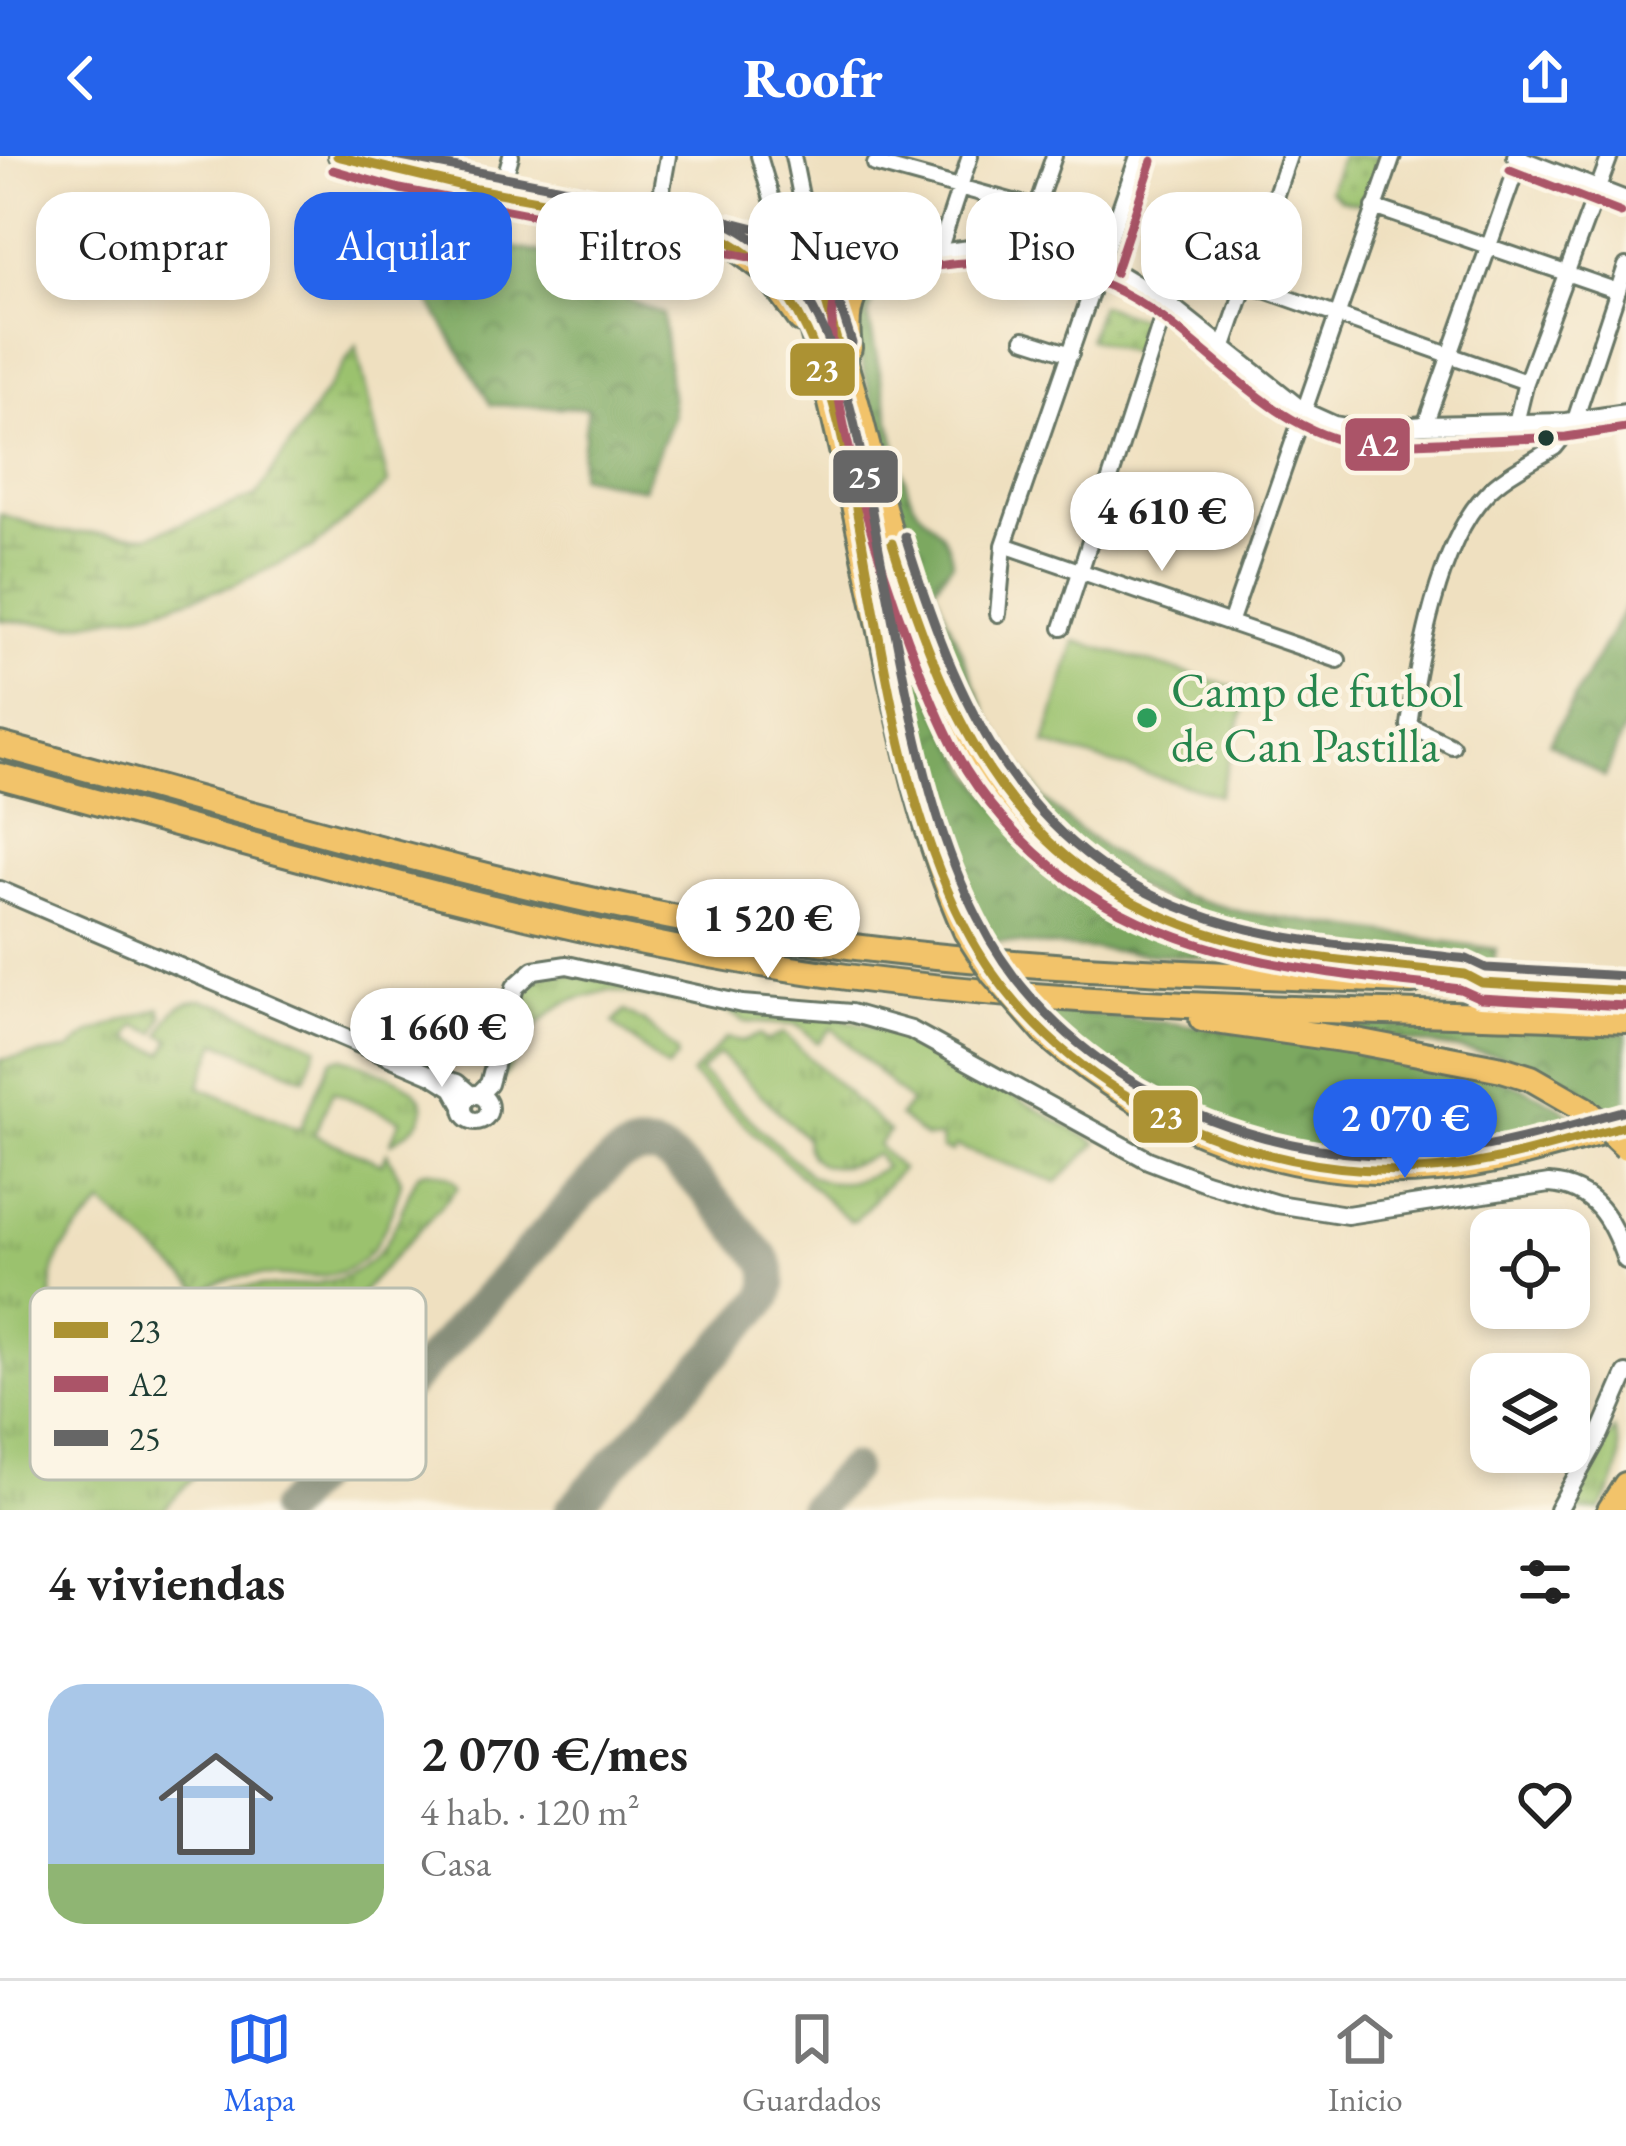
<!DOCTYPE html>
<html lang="es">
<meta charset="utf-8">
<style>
:root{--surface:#fff;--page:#f6f6f6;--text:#222;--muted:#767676;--line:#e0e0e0;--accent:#2563eb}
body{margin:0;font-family:"EB Garamond",serif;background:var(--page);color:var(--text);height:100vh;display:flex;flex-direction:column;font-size:45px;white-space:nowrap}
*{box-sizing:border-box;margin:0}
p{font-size:39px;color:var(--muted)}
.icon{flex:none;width:66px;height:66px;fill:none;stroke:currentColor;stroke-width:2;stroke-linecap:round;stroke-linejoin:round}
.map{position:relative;height:1354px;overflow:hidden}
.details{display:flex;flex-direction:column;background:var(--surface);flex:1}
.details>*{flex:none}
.top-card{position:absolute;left:36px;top:36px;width:1554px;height:108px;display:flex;gap:24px}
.controls{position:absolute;left:1470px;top:1053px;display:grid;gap:24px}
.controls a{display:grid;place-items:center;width:120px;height:120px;border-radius:24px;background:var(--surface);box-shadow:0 6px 18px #0003;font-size:60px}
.price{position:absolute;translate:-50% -102px;padding:0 27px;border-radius:42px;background:#fff;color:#222;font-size:39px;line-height:78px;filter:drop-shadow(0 3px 6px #0008)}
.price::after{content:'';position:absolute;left:50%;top:72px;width:36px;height:27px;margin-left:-18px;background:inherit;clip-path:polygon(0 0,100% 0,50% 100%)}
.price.current{background:var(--accent);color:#fff}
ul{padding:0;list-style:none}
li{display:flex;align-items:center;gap:36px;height:300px;padding:0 48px}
li span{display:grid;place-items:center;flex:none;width:336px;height:240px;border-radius:36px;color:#555}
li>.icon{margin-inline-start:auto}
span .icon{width:144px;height:144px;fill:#fffc;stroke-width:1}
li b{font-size:51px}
h2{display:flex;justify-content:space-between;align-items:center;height:144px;padding:0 48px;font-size:51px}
.chip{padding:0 42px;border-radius:36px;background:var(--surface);box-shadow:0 6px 18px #0003;font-size:42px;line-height:108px}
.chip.current{background:var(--accent);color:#fff}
header{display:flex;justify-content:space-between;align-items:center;height:156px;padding:0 48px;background:var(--accent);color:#fff;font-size:54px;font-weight:800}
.dock{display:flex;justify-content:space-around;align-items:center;height:168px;border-top:3px solid var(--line);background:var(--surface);font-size:33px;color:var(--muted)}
.dock a{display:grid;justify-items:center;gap:6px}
.dock .current{color:var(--accent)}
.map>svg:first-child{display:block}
.grass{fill:url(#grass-tufts);stroke:#5d8051;stroke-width:3;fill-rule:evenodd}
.forest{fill:url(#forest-crowns);stroke:#4e724a;stroke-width:3}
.wetland{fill:url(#wetland-marsh);stroke:#5d8051;stroke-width:3}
.park{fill:url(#park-dots);stroke:#5d8051;stroke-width:3}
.garden{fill:#9bc26e;stroke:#5d8051;stroke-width:3}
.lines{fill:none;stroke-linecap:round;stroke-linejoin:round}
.taxiway{stroke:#878e7a;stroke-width:33}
.minor-casing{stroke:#687665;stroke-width:20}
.tertiary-casing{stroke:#687665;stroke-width:22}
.motorway-casing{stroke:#687665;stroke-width:30}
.minor{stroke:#fff;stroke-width:14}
.tertiary{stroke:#fff;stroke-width:16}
.motorway{stroke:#f2c36a;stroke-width:24}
.motorway-bridge-casing{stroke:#687665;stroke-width:30;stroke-linecap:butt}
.motorway-bridge{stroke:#f2c36a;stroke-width:24}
.bus-1-casing{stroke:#fcf5e5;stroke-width:18}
.bus-2-casing{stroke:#fcf5e5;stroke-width:18}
.bus-3-casing{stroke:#fcf5e5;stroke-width:18}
.bus-1{stroke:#ac9233;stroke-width:9}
.bus-2{stroke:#ab5468;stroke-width:9}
.bus-3{stroke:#666;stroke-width:9}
.bus-dot{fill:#1f3d34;stroke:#fcf5e5;stroke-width:4.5}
.leisure-dot{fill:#2e9e5b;stroke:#fcf5e5;stroke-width:4.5}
.labels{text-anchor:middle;stroke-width:9;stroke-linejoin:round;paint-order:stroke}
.leisure-label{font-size:48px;fill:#27864d;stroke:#fcf5e5;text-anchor:start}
.key{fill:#fcf5e5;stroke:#babeb0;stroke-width:3}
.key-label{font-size:33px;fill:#1f3d34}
.line-badge{stroke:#fcf5e5;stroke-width:4.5}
.badge-label{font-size:33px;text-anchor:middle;font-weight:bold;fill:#fff}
</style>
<header><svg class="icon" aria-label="back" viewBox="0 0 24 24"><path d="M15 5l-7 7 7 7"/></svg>Roofr<svg class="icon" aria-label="share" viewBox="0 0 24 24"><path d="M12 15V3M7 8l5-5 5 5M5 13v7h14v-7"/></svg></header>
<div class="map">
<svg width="1626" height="1354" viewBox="0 0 1626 1354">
<defs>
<pattern id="grass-tufts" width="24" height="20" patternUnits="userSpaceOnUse" patternTransform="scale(3)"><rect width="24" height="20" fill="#9bc26e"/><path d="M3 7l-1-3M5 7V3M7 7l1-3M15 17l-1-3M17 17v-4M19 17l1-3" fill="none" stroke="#7e9f5b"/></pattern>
<pattern id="forest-crowns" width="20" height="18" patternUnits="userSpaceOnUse" patternTransform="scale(3)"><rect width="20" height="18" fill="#7ca861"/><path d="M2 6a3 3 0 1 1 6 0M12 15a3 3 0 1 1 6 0" fill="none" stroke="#658a51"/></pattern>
<pattern id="wetland-marsh" width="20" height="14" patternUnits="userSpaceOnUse" patternTransform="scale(3)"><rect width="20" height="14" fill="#9bc26e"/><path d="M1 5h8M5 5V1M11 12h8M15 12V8" fill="none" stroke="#7e9f5b"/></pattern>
<pattern id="park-dots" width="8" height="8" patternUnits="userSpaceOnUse" patternTransform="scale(3)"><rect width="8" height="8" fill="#9bc26e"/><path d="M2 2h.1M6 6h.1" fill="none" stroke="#7e9f5b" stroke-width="1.8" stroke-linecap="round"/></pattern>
</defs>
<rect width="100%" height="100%" fill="#fcf5e5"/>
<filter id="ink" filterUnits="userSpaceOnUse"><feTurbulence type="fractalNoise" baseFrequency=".00833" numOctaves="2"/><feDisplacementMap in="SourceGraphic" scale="24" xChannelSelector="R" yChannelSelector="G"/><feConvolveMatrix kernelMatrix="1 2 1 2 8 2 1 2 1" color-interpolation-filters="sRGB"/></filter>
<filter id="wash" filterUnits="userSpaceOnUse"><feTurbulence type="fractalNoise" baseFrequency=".004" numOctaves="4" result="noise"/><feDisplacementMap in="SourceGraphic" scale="48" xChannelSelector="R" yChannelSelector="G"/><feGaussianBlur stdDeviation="2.7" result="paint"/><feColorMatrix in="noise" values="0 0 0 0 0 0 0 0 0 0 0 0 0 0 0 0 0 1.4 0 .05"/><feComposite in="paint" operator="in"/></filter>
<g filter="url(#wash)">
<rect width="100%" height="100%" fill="#efe0c0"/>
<path class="grass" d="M555,816l275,44 75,19 192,108 -40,39 -102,-36 -3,6 -10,-3 -1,-12 -15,1 -27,-22 12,-13 -79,-75 -14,15 -21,-18 -52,-3 -20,-12 -116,-20 -42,12 -13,8 -16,15 -37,56c7,-41 6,-97 54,-109z
M202,844l20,5 95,41 -12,32 -88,-36 -18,45 101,42 31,-69 11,-3c22,9 96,28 79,61 -5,11 -21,18 -31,26l10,-24 -67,-29 -19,44 68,29 5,-11 14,27c-2,15 -9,30 -15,45 -39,94 -128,21 -183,68l-100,-89c-36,39 -59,54 -50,112l-6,7 60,55 12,-12 38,-6 4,4 -19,20 17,16 68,-73 -17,-16 12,-13 -1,-7 14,-4c53,-2 116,7 150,-43 14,-21 21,-48 33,-70 12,-7 36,0 40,13l-295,323h-163v-450l69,-10 21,-17 70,-25 3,8 -7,17 -20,-8 -8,14 36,14 7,-14 -10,-4c10,-24 15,-32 41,-35z
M625,855l19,11 33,30v6l-10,11 -54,-46z
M783,877l106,99 -11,13 23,24 -46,52h-5l-159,-146 35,-37 17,3 16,-6 8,6zM719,898l87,84c2,41 48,29 71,16l8,13c-25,15 -47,21 -74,9l-111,-104z
M1614,1273c12,29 4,52 -14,81h-34z"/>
<path class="forest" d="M382,65l249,50 -4,28 36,15 10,102 -30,73 -64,-14 9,-67 -97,-3z
M906,109l3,8 -35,26 -6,16c13,59 23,120 41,178 9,28 41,32 43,70l-18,24 55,130 24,39 31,43 31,28 47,33 60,35 59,17 255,37 -3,20c-150,-18 -310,-29 -430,-131 -36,-30 -75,-79 -96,-121 -48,-96 -71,-201 -93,-306 -6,-28 -18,-61 -19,-89 0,-28 27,-50 51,-57z
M869,354c42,138 71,262 189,356 35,29 74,54 118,69 42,14 89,21 133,31l-321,-25 -13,-15 -44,-105 -69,-309z
M1626,450v117l-21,54 -56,-34z
M1037,852l273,31 182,38 34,12 36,19 24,20c-49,11 -101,28 -152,32 -144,11 -299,-45 -397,-152z
M1252,860l374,17v82l-16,5 -38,-35 -28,-16 -43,-13z"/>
<path class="wetland" d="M356,190l32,138 -75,64 -82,38 -79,24 -82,15 -70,-5v-106l57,18 91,4 108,-40z"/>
<path class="park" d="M1341,0h52l-19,51 -34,-8 -11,-9z
M1100,149l48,16 -11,33 -48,-15z"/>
<path class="garden" d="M1075,485l174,50 -30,104 -174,-51z"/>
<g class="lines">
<path class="taxiway" d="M284,1354l93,-101 20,-13 214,-234c14,-10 28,-16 44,-12 28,7 85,82 107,106 10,13 10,27 4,42l-195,212
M813,1354l38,-41"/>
</g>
</g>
<g filter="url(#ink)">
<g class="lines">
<g class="minor-casing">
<path id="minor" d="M759,0l18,60h28l-12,-60
M1515,0l111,43
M875,8l161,44 18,-52
M500,38l11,-38
M1374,51l244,84
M656,67l12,-67
M939,95l31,-95
M1245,127l281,99
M1024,183l47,15
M1223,193l66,-193
M1575,264l51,-154
M1516,267l10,-41 84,-226
M1425,269l96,-269
M1004,389l334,115
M998,458l6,-69 134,-389
M1230,467l163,-467
M1062,472l105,-325
M1452,590l-43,-21c9,-66 30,-182 76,-230 18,-20 48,-34 70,-48l8,-10 3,-15"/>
</g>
<g class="tertiary-casing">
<path id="tertiary" d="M337,0l66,18 436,85 29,3 117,-15 127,23 55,33 136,108 31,14 28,5 63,-5 141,-3 60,-9
M0,734l434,186 19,12 10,18
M434,920l23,7 14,12 9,-2 9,-9 26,-97 19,-17 33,-5 175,39 109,9 60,17 237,130 57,22 72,22 70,11 202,-31c46,3 63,36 77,76
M463 952a13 13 0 1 1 26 0a13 13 0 1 1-26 0Z
M1558,1354l42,-76 26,-60"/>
</g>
<g class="motorway-casing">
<path id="motorway" d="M717,78l48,36 36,50
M849,192c-6,-42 4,-64 38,-88
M0,589c251,67 503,145 759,188 216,36 435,41 653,48
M0,620c279,75 560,162 847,201 258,34 520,32 779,43
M966,775c-44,-99 -63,-195 -85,-300 -25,-116 -48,-234 -82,-348l-2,-22 7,-10 11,12c14,53 33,105 46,158 51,201 96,411 308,498 92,38 199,42 296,55l17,9
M1471,827l155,8
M1202,863l154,22 146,28 29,9 54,31
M1047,879c108,95 245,148 390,134 64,-6 127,-27 189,-44
M1610,1354l16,-25"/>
</g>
<use href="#minor" class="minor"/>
<use href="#tertiary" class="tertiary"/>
<use href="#motorway" class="motorway"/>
<g class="motorway-bridge-casing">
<path id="motorway-bridge" d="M966,775l27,42 54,62
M1585,953l41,38"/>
</g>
<use href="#motorway-bridge" class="motorway-bridge"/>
<g class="bus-1-casing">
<path id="bus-1" d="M337,0l134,32 236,43c46,17 80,57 100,100 28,61 40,128 52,193 25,134 43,281 106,403 38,74 98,132 169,173 96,55 214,82 324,66 57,-8 113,-26 168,-41
M804,95l11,12 23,81
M892,387c58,187 126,335 329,394 78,23 163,27 244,37l17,9 144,8"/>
</g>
<g class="bus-2-casing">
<path id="bus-2" d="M333,14l67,19 437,85c50,5 97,-12 146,-12 23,0 106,15 126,24 92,41 150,143 253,159l204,-8 60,-9
M1510,14l111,43
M878,92c-16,12 -36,25 -42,46 -26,90 80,394 130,476 30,48 73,91 120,122 111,73 247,81 374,97l20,9 145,8
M1115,117l37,-112"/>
</g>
<g class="bus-3-casing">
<path id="bus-3" d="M396,0l316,61c123,45 143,205 164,316 10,53 20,107 31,160 16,77 35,155 71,225 35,71 93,128 162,168 93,53 207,80 314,65 57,-7 113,-25 168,-40
M728,65l93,24 31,98
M905,380c59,192 130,342 343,393 72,17 146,21 219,30l19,9 140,8"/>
</g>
<use href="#bus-1" class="bus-1"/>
<use href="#bus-2" class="bus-2"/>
<use href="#bus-3" class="bus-3"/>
</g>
</g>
<circle class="bus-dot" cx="1546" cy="282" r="10"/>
<circle class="leisure-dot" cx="1147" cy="562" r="12"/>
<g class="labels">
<g class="leisure-label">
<text x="1171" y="551">Camp de futbol<tspan x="1171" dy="55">de Can Pastilla</tspan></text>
</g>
</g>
<rect x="30" y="1132" width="396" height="192" rx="18" class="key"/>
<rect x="54" y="1166" width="54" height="16" fill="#ac9233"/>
<rect x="54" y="1220" width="54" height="16" fill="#ab5468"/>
<rect x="54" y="1274" width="54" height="16" fill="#666"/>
<g class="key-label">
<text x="129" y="1186">23</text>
<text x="129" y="1240">A2</text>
<text x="129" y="1294">25</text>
</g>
<g class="line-badge">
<rect x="788" y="185" width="69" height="57" rx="12" fill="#ac9233"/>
<rect x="1343" y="260" width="69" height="57" rx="12" fill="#ab5468"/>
<rect x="831" y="292" width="69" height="57" rx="12" fill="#666"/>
<rect x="1131" y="932" width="69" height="57" rx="12" fill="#ac9233"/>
</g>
<g class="badge-label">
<text x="822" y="225">23</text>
<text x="1378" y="300">A2</text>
<text x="865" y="332">25</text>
<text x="1166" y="972">23</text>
</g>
</svg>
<div class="controls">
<a><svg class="icon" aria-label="locate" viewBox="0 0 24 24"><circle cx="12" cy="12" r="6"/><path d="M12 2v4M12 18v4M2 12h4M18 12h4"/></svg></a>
<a><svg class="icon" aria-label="layers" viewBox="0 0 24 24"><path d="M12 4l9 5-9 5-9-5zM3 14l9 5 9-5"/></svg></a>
</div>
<b class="price" style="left:1162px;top:418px">4 610 €</b>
<b class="price" style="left:768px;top:825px">1 520 €</b>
<b class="price" style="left:442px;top:934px">1 660 €</b>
<b class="price current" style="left:1405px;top:1025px">2 070 €</b>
<div class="top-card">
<a class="chip">Comprar</a>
<a class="chip current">Alquilar</a>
<a class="chip">Filtros</a>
<a class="chip">Nuevo</a>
<a class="chip">Piso</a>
<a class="chip">Casa</a>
</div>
</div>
<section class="details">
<h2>4 viviendas<svg class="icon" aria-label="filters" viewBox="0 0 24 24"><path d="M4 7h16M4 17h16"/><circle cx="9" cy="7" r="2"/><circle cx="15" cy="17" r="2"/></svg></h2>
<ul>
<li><span style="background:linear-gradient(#a9c7e8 75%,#8fb573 0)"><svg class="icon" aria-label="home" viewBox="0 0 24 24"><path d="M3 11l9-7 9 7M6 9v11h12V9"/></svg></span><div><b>2 070 €/mes</b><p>4 hab. · 120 m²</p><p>Casa</p></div><svg class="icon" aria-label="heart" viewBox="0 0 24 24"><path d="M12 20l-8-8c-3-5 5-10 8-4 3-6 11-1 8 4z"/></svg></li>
</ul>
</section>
<nav class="dock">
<a class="current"><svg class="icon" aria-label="map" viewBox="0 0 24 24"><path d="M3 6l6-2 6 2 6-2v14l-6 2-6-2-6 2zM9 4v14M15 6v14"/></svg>Mapa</a>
<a><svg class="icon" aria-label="saved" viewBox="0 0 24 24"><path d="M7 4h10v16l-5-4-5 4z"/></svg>Guardados</a>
<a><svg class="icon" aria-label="home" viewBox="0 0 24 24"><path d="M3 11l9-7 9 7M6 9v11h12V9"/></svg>Inicio</a>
</nav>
